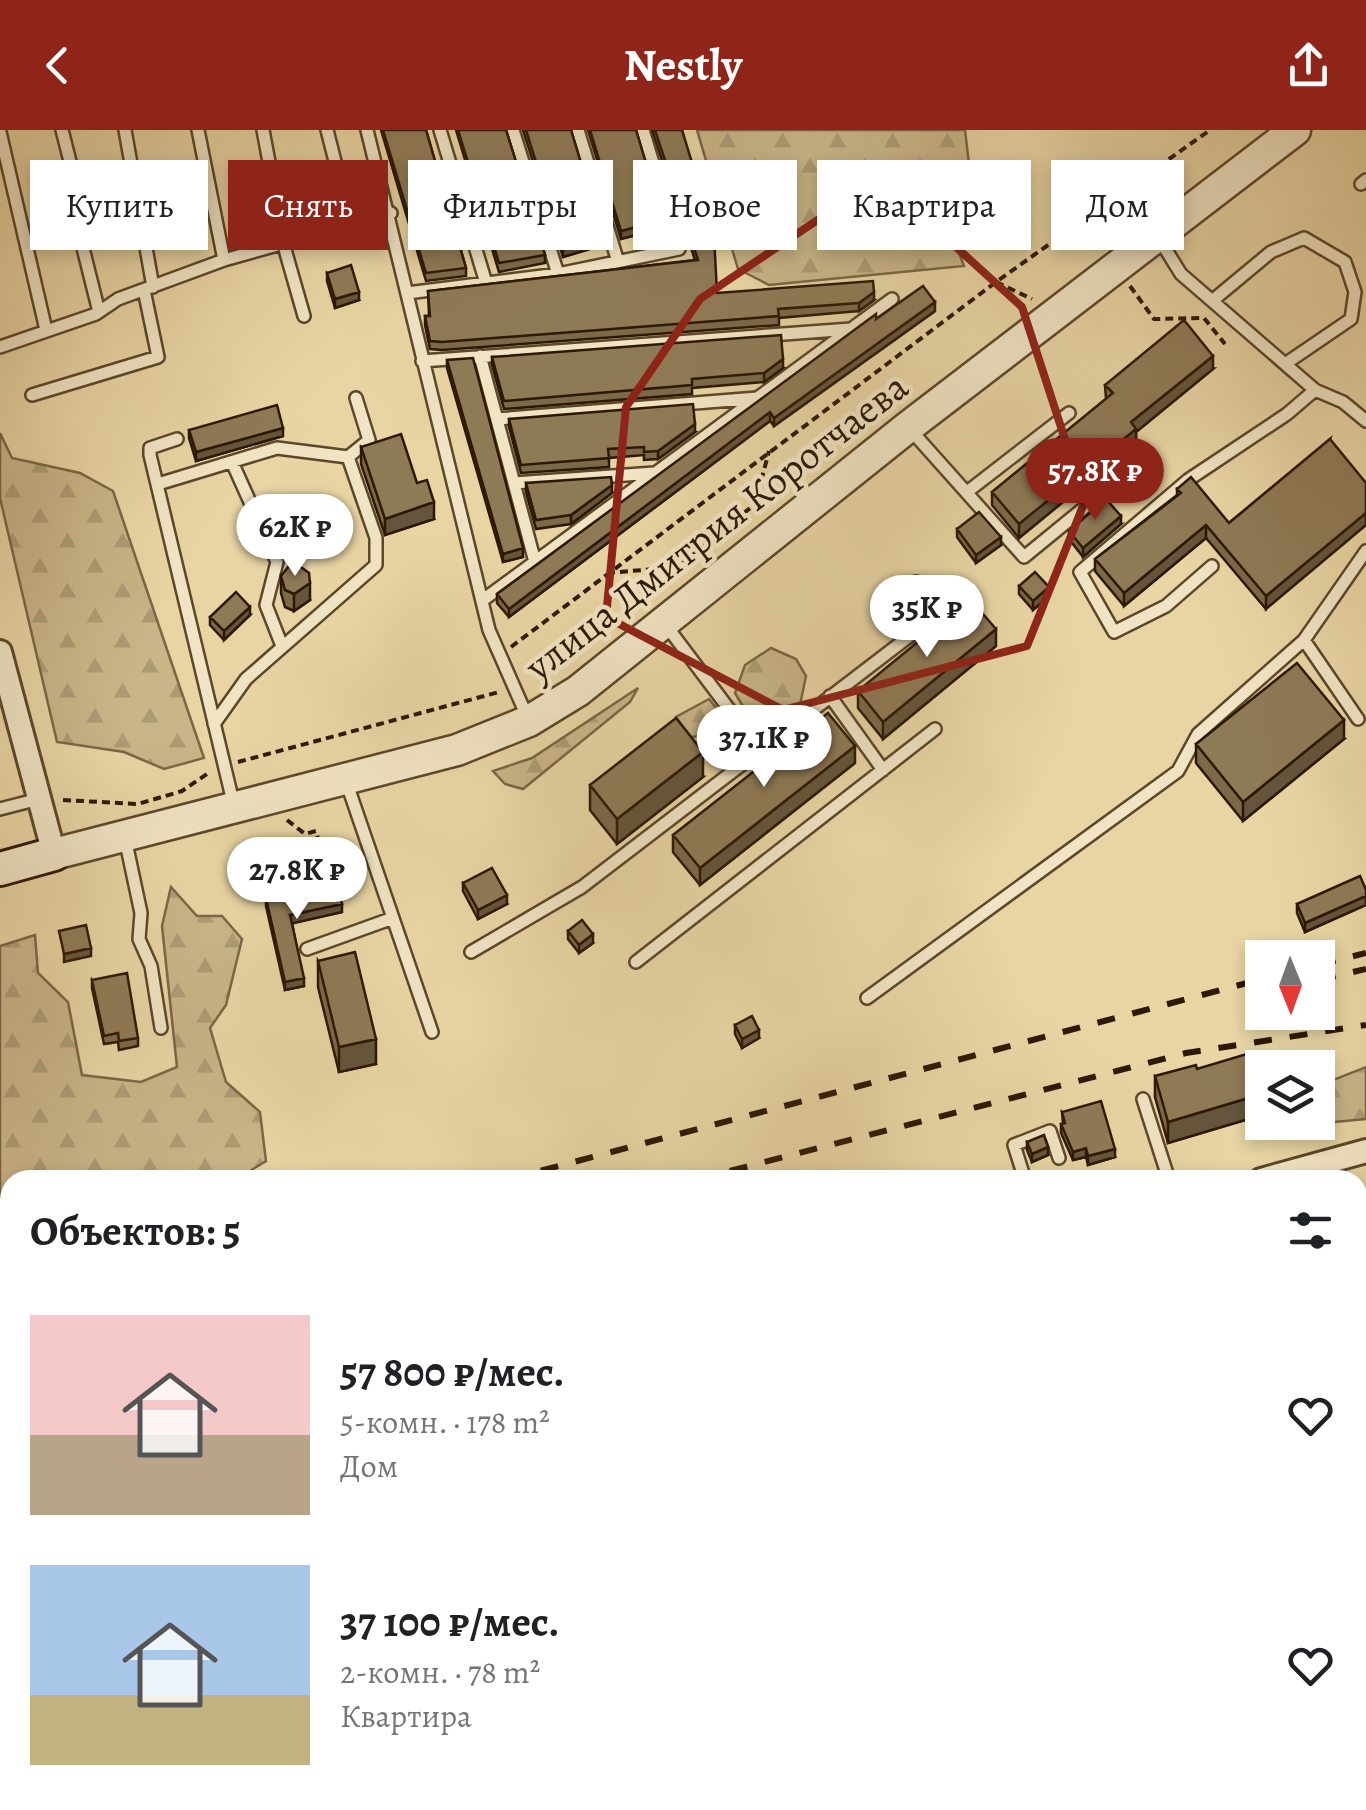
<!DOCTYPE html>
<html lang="ru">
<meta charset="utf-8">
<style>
:root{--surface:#fff;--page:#f6f6f6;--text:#202124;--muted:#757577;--accent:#8f2418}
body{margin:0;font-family:Alegreya,serif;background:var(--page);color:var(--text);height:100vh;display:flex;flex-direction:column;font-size:38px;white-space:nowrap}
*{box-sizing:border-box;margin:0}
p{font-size:32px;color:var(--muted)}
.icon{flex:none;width:55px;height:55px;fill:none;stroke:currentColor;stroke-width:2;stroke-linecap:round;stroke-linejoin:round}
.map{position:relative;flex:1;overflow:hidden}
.sheet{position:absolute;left:0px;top:1040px;width:1368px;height:640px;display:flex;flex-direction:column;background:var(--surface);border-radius:30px 30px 0 0;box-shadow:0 5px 15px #0003}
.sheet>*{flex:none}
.hud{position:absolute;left:30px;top:30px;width:1308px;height:90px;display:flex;gap:20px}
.needle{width:65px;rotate:179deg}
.tools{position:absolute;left:1245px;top:810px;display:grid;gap:20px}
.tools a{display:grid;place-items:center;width:90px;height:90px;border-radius:0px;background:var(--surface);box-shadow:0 5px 15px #0003;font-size:50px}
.price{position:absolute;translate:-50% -85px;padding:0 22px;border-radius:35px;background:#fff;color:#222;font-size:32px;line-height:65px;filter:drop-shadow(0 2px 5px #0008)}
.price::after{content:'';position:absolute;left:50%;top:60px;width:30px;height:22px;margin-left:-15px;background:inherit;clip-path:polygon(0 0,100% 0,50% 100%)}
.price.current{background:var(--accent);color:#fff}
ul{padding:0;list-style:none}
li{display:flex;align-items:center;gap:30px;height:250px;padding:0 30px}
li span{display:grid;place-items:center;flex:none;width:280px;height:200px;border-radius:0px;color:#555}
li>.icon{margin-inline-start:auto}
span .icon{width:120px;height:120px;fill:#fffc;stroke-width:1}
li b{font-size:42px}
h2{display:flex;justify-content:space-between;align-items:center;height:120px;padding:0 30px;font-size:42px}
.pill{padding:0 35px;border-radius:0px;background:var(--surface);box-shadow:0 5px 15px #0003;font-size:35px;line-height:90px}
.pill.current{background:var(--accent);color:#fff}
header{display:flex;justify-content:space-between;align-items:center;height:130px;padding:0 30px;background:var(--accent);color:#fff;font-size:45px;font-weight:700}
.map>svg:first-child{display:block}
.forest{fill:url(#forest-firs);stroke:#7b6645;stroke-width:2.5}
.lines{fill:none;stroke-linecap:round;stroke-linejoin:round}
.service-casing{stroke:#5c472a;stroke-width:16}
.minor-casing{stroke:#5c472a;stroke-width:28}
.tertiary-casing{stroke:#5c472a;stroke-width:35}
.secondary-casing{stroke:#2d1802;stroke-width:38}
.path{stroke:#2d1802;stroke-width:4;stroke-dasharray:8 5;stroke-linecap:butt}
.service{stroke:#f1e4c4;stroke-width:11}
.minor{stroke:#f1e4c4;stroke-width:22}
.tertiary{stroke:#f1e4c4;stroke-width:30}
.secondary{stroke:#f1e4c4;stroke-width:32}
.rail{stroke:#2d1802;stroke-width:6;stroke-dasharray:18 18;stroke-linecap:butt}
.wall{fill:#7b694a;stroke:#2d1802;stroke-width:2.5}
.shaded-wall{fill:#64553c;stroke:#2d1802;stroke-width:2.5}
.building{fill:#8f7a56;stroke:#2d1802;stroke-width:2.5}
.marked{fill:none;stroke:#8f2418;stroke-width:8;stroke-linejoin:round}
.labels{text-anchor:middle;stroke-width:9;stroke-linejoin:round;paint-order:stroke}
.street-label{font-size:40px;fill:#2d1802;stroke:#f1e4c4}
</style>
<header><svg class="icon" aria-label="back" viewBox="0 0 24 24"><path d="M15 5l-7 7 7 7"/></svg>Nestly<svg class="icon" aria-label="share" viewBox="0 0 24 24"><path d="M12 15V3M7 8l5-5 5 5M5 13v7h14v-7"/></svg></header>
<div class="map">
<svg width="1366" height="1680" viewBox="0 0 1366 1680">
<defs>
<pattern id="forest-firs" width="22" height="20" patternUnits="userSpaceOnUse" patternTransform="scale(2.5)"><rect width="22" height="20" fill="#c9b588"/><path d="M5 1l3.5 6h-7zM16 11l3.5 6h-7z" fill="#ad9b74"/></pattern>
</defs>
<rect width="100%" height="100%" fill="#e9d5a4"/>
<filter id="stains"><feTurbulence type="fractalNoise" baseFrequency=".002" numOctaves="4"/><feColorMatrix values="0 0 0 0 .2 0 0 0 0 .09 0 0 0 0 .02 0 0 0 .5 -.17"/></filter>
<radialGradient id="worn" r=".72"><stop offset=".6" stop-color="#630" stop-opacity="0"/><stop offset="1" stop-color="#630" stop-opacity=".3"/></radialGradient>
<path class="forest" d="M697,0h268l4,34 -80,8 23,40 43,30 9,24 -195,19 -31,-16z
M0,303l12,25 68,15 33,18 91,267 -40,11 -40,-17 -67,-10 -57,-244z
M771,518l25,11 10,17 -6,29 -20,12 -33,-4 -12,-20 10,-28z
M638,558l-8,14 -107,87 -18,-5 -12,-13 39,-13z
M709,569l12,15 -6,21 -24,2 -15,-20z
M171,757l26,29h25l20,23 -16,66 -16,23 16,54 34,30 6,49 -31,19h-225v69l-10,-2v-301l35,-11 3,38 30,29 14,73 59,7 36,-15 -15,-141z
M1366,937v52l-42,4 -6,-37z
M1366,1198v110l-1,1h-7v-108z
M10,1360v130l-10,3v-129z
M10,1548v58l-10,4v-60z"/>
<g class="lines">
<g class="service-casing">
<path id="service" d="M62,0l15,59 4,51 18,72
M125,0l28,157
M198,0l26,130
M263,0l23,123 18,63
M327,0l24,94
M367,0l122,500 40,91
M440,0l46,153
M513,0l45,144
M578,0l40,132
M0,2l46,198
M1361,54l5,-4
M1158,107l23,37 134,116 28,12 23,19
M407,163l151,-19 121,-25 -36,-119
M1212,171l59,-49 33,-14 41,24 10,30 -4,27 -66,45
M0,217l96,-33 22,-15 106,-39 167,-47
M480,226l55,206
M422,231l429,-32
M32,265l126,-38 -14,-67
M497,289l260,-21
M908,297l116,130 66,-54
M177,309l-27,9v7l84,351
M348,327l21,-17 -13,-42
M232,332l45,100 -11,43 16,41
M514,353l140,-10
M158,354l119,-36 71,9 28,81v27l-130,114 -32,45
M967,362l102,-79
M1212,436l-46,40 -52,26 -34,-60 108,-92 99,-66 28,-24
M483,470l409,-301
M665,494l94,125
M1304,510l54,79
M830,566l53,74
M346,651l86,251
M0,679l39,-10
M125,708l16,75 -2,26 12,27 10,62
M307,819l86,-31
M471,822l111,-65 359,-275 -25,-30
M636,832l299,-233
M867,868l311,-227 20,-37 106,-94 62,-89
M1143,969l26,81
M1025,1050l-11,-35 36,-14 9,27
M1358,1415l8,1
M413,1670l3,10
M530,1670l2,10
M623,1670l2,10
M729,1670l2,10
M138,1680l32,-10
M926,1680v-10"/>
</g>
<g class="minor-casing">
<path id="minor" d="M0,522l54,202
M1261,1050l105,-29
M1358,1154l8,-2
M0,1533l10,-2"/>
</g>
<g class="tertiary-casing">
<path id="tertiary" d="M54,724l403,-104 72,-29 49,-30 330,-264 387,-297"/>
</g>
<g class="secondary-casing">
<path id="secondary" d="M0,739l54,-15"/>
</g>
<path class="path" d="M996,152l36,17
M1130,156l24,33 50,-1 21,26
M607,443l71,-6 77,-63 14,-53
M511,517l485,-365 214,-152
M238,632l261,-70
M63,670l75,4 44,-13 28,-19
M287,690l18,14 11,-3 11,46
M214,1680l38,-10"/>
<use href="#service" class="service"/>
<use href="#minor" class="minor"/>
<use href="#tertiary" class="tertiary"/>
<use href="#secondary" class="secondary"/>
<path class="rail" d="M1318,835l48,-12
M1318,850l48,-11
M506,1050l756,-201
M695,1050l491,-127 180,-28
M0,1186l10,-3
M0,1203l10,-3
M0,1236l10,-2"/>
</g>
<path class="wall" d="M381,0h45l40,138v8l-40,5z
M456,0h50l39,125v8l-46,9z
M523,0h48l32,115 -40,12z
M588,0h48l27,98 -42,11z
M652,0h30l35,163 157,7 -15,11 -80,7v7l-337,25 -12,-1 -5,-24v-9h4l-1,-25 267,-31z
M327,143l32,27 -24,8 -8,-27z
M935,181l-161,115 -4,-5 -261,196 -12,-14v-9l379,-275z
M492,227l291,11 -19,14 -72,6v6l-188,15 -12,-44z
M447,230l76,197 -20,5 -56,-194z
M1213,239l-77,63v10l-117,96 -27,-33v-13l114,-93 -1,-14z
M509,289l186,13 -37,27 -14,1v-5l-35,3v9l-88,6 -12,-46z
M189,300l94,6 -87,25 -7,-23z
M1330,309l-64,170 -60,-71 -82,68 -29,-35v-12l82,-64v-6l52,34z
M361,317l73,72 -49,16 -24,-71z
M526,353l86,10 -41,31 -35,5 -10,-37z
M1121,394l-38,33 -14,-18v-8z
M957,399l44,16 -25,18 -19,-26z
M281,446l29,24 -16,11 -9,-4 -4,-14z
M1019,456l30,10 -16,14 -14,-16z
M250,485l-26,25 -14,-15v-8z
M996,516l-113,93 -25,-31v-17z
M1344,609l-101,82 -47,-58v-19z
M855,633l-155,122 -27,-33v-17z
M703,647l-86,67 -27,-34v-25z
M463,753l44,21 -29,15 -15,-28z
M1366,760v15l-61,27 -8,-19v-9z
M266,768l76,14 -50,11 12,63 -19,4 -19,-84z
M568,801l25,12 -14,10 -11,-14z
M318,831l58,103 -37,8 -21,-85z
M92,850l46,58v8l-19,4 -1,-8 -14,2 -12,-56z
M735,895l24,13 -17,10 -7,-14z
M1155,946l107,39 -94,28 -13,-46z
M1062,982l53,45 -27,8 -2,-8 -13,3 -12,-27v-9h2z
M1027,1012l21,13 -16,7 -5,-12z
M1358,1318l8,1v77l-8,-1z"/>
<path class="shaded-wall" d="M663,90v8l-42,11v-8z
M603,106v9l-40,12v-8z
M359,162v8l-24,8v-9z
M874,162v8l-15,11v-8z
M935,172v9l-161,115v-8z
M1213,226v13l-77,63v10l-117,96v-14l112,-102z
M783,229v9l-19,14v-9z
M770,282v9l-261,196v-8z
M695,294v8l-37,27v-8z
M283,298v8l-87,25v-9z
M612,355v8l-41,31v-9z
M434,372v17l-49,16v-16z
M1366,383v12l-100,84v-13z
M1121,386v8l-38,33v-9z
M1206,395v13l-82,68v-13z
M1001,407v8l-25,18v-8z
M523,418v9l-20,5v-8z
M310,453v17l-16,11v-17z
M1049,457v9l-16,14v-9z
M250,477v8l-26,25v-9z
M996,499v17l-113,93v-17z
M1344,590v19l-101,82v-19z
M855,616v17l-155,122v-17z
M703,622v25l-86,67v-25z
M507,765v9l-29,15v-9z
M1366,766v9l-61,27v-9z
M342,774v8l-52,12v-9z
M593,804v9l-14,10v-8z
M91,818v8l-27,6v-8z
M304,848v8l-19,4v-8z
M759,900v8l-17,10v-9z
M376,909v25l-37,8v-25z
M1262,964v21l-94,28v-21z
M1048,1017v8l-16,7v-8z
M1086,1018v9l-13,3v-8z
M1115,1019v8l-27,8v-9z"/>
<path class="building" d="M383,0h43l40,138 -40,5z
M458,0h48l39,125 -46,8z
M526,0h45l32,106 -40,13z
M590,0h46l27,90 -42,11z
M655,0h27l32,105 3,58 156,-12 1,11 -15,11 -81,6 1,7 -337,26 -12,-1 -5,-25h5l-2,-25 270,-31z
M351,135l8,27 -24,7 -8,-26z
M923,156l12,16 -161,116 -4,-6 -261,197 -12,-15 379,-280v5z
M1184,190l29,36 -82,66 5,7 -117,95 -27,-32 121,-99 -8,-8z
M781,205l2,24 -19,14 -72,6v6l-188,16 -12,-44z
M473,228l50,190 -20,6 -56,-194z
M693,274l2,20 -37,27 -14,1v-5l-36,2 1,9 -88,7 -12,-46z
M277,275l6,23 -87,24 -7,-22z
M401,304l16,49 10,-3 7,22 -49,17 -24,-72z
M1330,309l36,44v30l-100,83 -60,-71 -82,68 -29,-34 86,-66 -4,-4 14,-12 38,46z
M611,347l1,8 -41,30 -35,5 -10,-37z
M1106,369l15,17 -38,32 -14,-17z
M979,382l22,25 -25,18 -19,-26z
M298,435l11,8 1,10 -16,11 -9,-4 -4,-14 8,-10z
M1035,442l14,15 -16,14 -14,-15z
M236,462l14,15 -26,24 -14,-14z
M970,469l26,30 -113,93 -25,-31z
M1297,533l47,57 -101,82 -47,-58z
M828,583l27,33 -155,122 -27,-33z
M676,588l27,34 -86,67 -27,-34z
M492,738l15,27 -29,15 -15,-27z
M1360,746l6,14v6l-61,27 -8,-19z
M337,752l5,22 -52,11 14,63 -19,4 -19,-84z
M582,790l11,14 -14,11 -11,-14z
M86,795l5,23 -27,6 -5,-23z
M355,822l21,87 -37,8 -21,-86z
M127,843l11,65 -19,3 -1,-8 -14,3 -12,-56z
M752,886l7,14 -17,9 -7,-14z
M1250,923l12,41 -94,28 -13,-46 41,-11 1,4z
M1101,971l14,48 -27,7 -2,-8 -13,4 -12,-28 4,-1 -3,-11z
M1044,1005l4,12 -16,7 -5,-12z
M1358,1318l8,1v60l-8,-1z
M1358,1423l8,1v256h-406l1,-10h397z"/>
<path class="marked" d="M880,48l142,129 63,194 -58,145 -244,64 -177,-93 20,-210 74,-108z"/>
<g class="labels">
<g class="street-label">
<text transform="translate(716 396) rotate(-38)" y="14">улица Дмитрия Коротчаева</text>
</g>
</g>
<rect width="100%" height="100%" filter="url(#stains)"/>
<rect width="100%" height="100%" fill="url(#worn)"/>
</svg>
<div class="tools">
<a><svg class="needle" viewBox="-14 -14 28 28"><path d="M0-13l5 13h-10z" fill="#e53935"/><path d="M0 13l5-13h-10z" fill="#757577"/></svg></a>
<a><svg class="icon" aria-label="layers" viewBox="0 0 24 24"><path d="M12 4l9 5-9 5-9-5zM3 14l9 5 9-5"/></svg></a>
</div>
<b class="price current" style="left:1095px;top:393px">57.8K ₽</b>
<b class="price" style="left:295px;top:449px">62K ₽</b>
<b class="price" style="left:927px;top:530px">35K ₽</b>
<b class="price" style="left:764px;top:660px">37.1K ₽</b>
<b class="price" style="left:297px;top:792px">27.8K ₽</b>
<div class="hud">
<a class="pill">Купить</a>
<a class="pill current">Снять</a>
<a class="pill">Фильтры</a>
<a class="pill">Новое</a>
<a class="pill">Квартира</a>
<a class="pill">Дом</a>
</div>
<section class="sheet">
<h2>Объектов: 5<svg class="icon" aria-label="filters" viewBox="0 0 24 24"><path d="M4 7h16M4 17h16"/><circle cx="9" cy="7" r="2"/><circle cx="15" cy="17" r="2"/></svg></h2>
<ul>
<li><span style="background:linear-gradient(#f6c9c9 60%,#b9a48a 0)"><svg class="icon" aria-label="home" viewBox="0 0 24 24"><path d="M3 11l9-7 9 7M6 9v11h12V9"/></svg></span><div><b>57 800 ₽/мес.</b><p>5-комн. · 178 m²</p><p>Дом</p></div><svg class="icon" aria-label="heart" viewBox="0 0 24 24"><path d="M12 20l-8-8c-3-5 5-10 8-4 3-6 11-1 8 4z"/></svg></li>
<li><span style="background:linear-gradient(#a9c7e8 65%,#c2b280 0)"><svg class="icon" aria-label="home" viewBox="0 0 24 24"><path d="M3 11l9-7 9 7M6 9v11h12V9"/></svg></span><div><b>37 100 ₽/мес.</b><p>2-комн. · 78 m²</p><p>Квартира</p></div><svg class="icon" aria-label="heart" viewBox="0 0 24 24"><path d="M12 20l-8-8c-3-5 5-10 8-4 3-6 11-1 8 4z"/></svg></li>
</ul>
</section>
</div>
